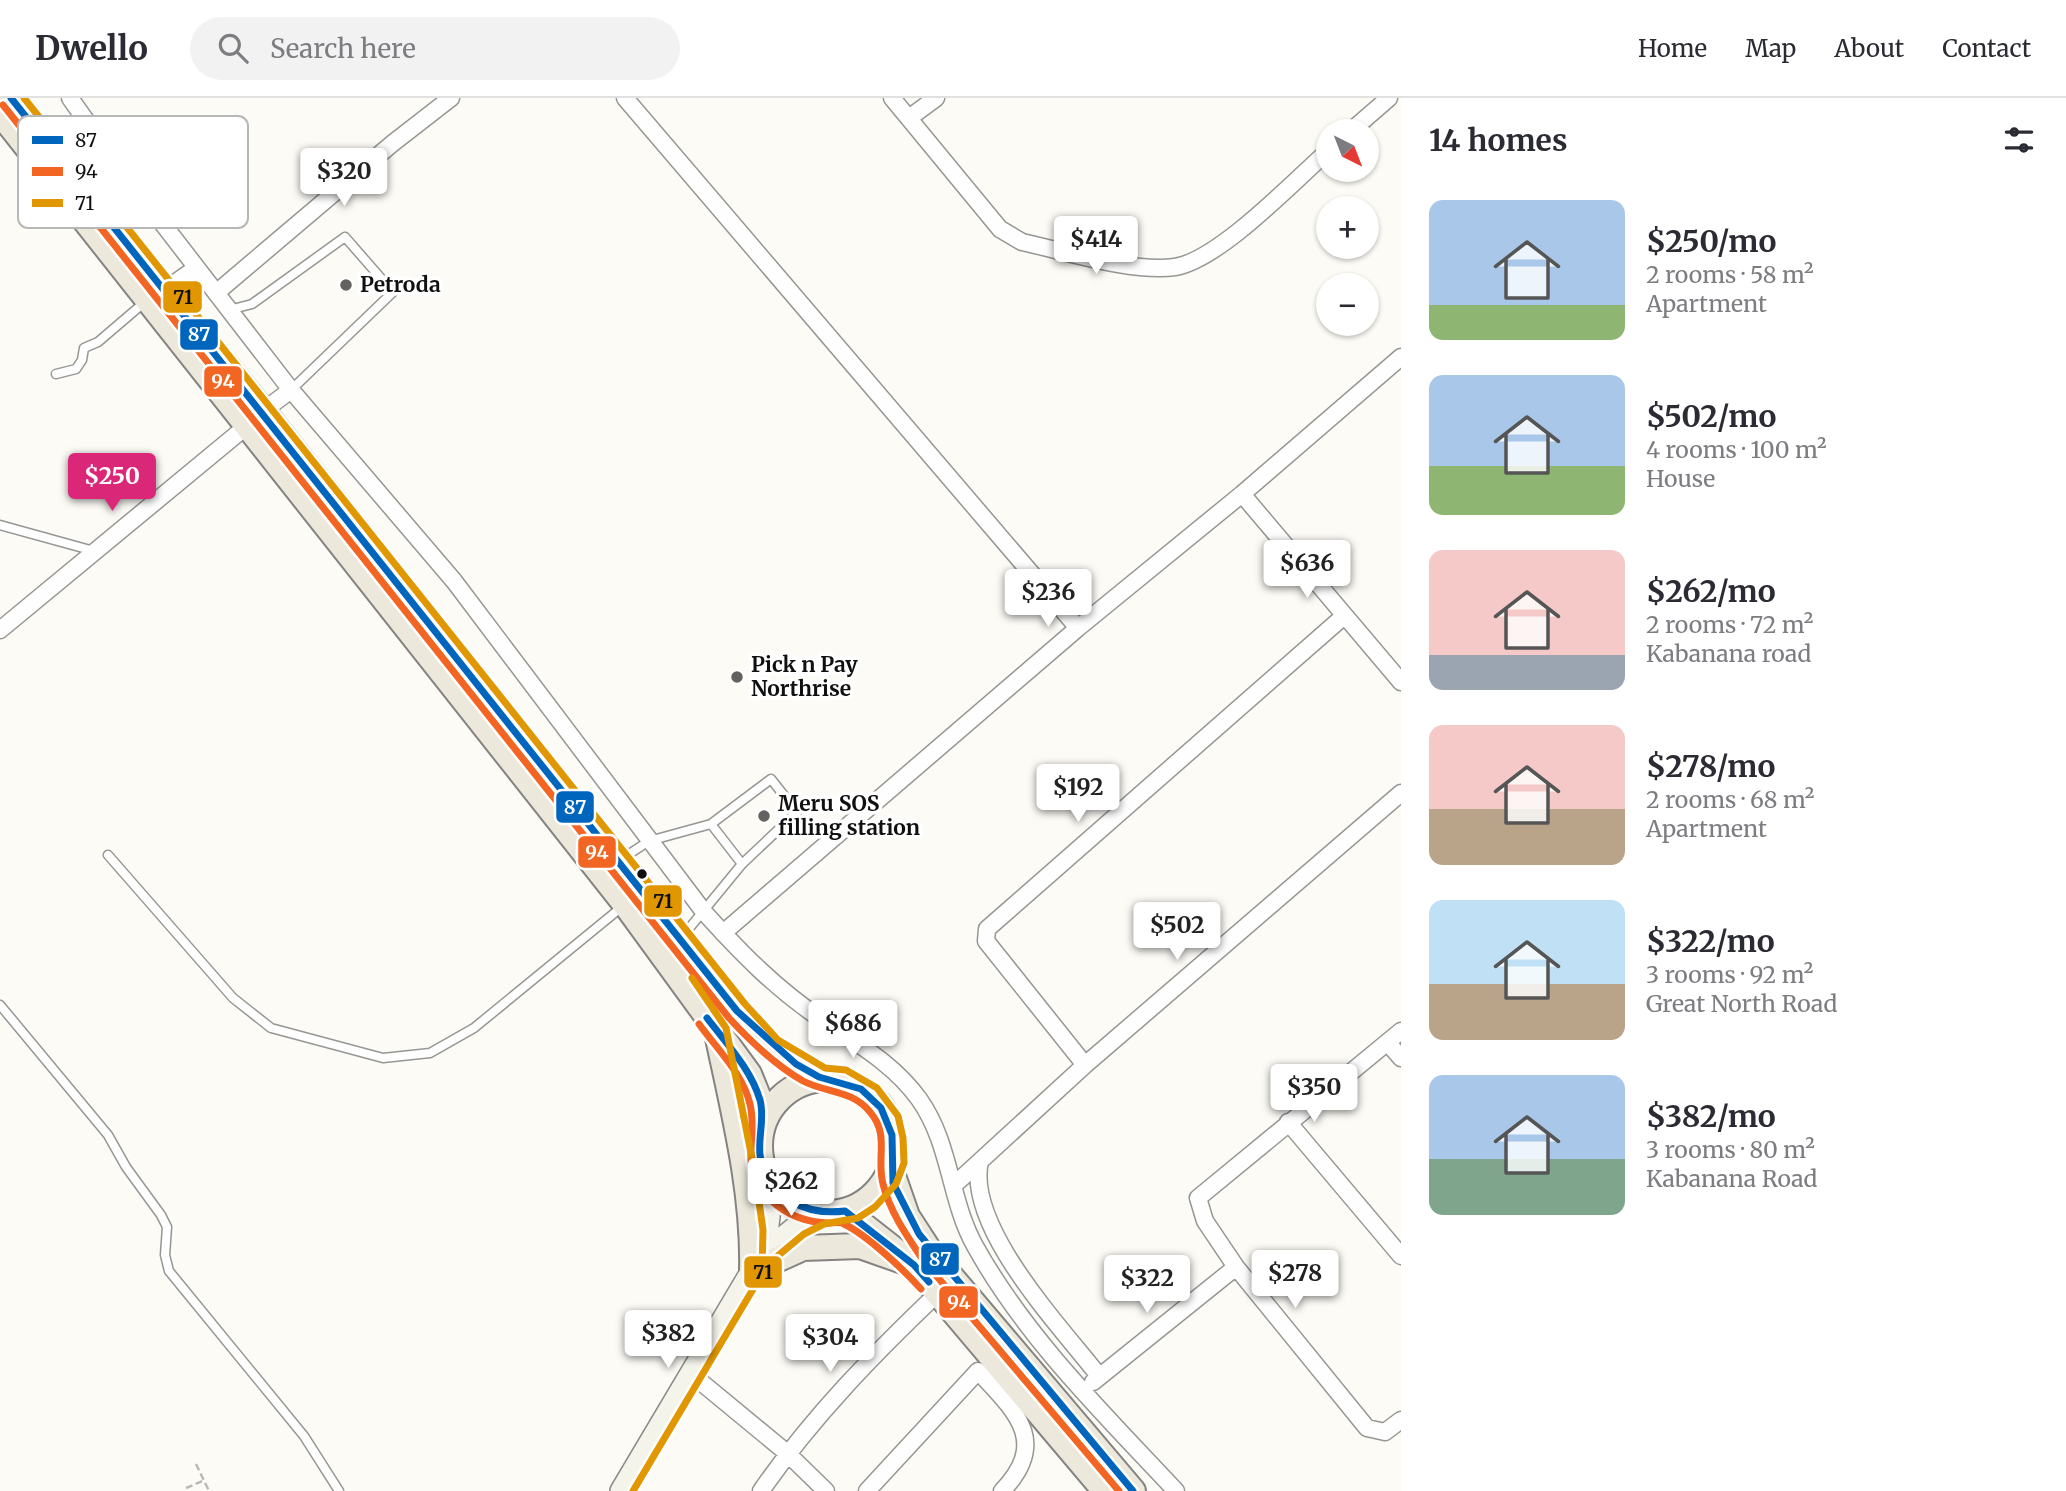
<!DOCTYPE html>
<meta charset="utf-8">
<style>
:root{--surface:#fff;--page:#f2f2f3;--text:#2b2b33;--muted:#7c7c81;--line:#e1e1e2;--accent:#db2777}
body{margin:0;font-family:Merriweather,serif;background:var(--page);color:var(--text);height:100vh;display:flex;flex-direction:column;font-size:26px;white-space:nowrap}
*{box-sizing:border-box;margin:0}
p{font-size:23px;color:var(--muted)}
.icon{flex:none;width:38px;height:38px;fill:none;stroke:currentColor;stroke-width:2;stroke-linecap:round;stroke-linejoin:round}
.map{position:relative;flex:1;overflow:hidden}
.sheet{display:flex;flex-direction:column;background:var(--surface);width:665px}
.sheet>*{flex:none}
.needle{width:46px;rotate:138deg}
.buttons{position:absolute;left:1316px;top:21px;display:grid;gap:14px}
.buttons a{display:grid;place-items:center;width:63px;height:63px;border-radius:50%;background:var(--surface);box-shadow:0 2px 5px #0004;font-size:35px}
.price{position:absolute;translate:-50% -60px;padding:0 16px;border-radius:7px;background:#fff;color:#222;font-size:23px;line-height:46px;filter:drop-shadow(0 2px 4px #0008)}
.price::after{content:'';position:absolute;left:50%;top:42px;width:21px;height:16px;margin-left:-10px;background:inherit;clip-path:polygon(0 0,100% 0,50% 100%)}
.price.active{background:var(--accent);color:#fff}
ul{padding:0;list-style:none}
li{display:flex;align-items:center;gap:21px;height:175px;padding:0 28px}
li span{display:grid;place-items:center;flex:none;width:196px;height:140px;border-radius:14px;color:#555}
li>.icon{margin-inline-start:auto}
span .icon{width:84px;height:84px;fill:#fffc;stroke-width:1}
li b{font-size:30px}
h2{display:flex;justify-content:space-between;align-items:center;height:84px;padding:0 28px;font-size:30px}
header{display:flex;align-items:center;gap:42px;box-sizing:border-box;height:98px;padding:0 35px;background:var(--surface);border-bottom:2px solid var(--line)}
header strong{font-size:33px}
nav{display:flex;gap:38px;margin-inline-start:auto;font-size:24px}
.search{width:490px;height:63px;background:var(--page);display:flex;align-items:center;gap:18px;box-sizing:border-box;padding:0 24px;border-radius:38px;color:var(--muted);font-size:26px}
main{display:flex;flex:1;min-height:0}
.map>svg:first-child{display:block}
.lines{fill:none;stroke-linecap:round;stroke-linejoin:round}
.lane-casing{stroke:#969694;stroke-width:11}
.street-casing{stroke:#969694;stroke-width:19}
.secondary-casing{stroke:#8d8c8a;stroke-width:24}
.primary-casing{stroke:#848381;stroke-width:28}
.path{stroke:#b9b9b8;stroke-width:2.5;stroke-dasharray:7 3.5;stroke-linecap:butt}
.lane{stroke:#fffefe;stroke-width:8}
.street{stroke:#fffefe;stroke-width:16}
.secondary{stroke:#f5f4eb;stroke-width:21}
.primary{stroke:#ece8dc;stroke-width:24}
.bus-1-casing{stroke:#fff;stroke-width:12}
.bus-2-casing{stroke:#fff;stroke-width:12}
.bus-3-casing{stroke:#fff;stroke-width:12}
.bus-1{stroke:#0065bd;stroke-width:7}
.bus-2{stroke:#f26522;stroke-width:7}
.bus-3{stroke:#e09702;stroke-width:7}
.poi-dot{fill:#636260;stroke:#fff;stroke-width:2.5}
.bus-dot{fill:#101010;stroke:#fff;stroke-width:2.5}
.labels{text-anchor:middle;stroke-width:7;stroke-linejoin:round;paint-order:stroke}
.poi-label{font-size:21px;font-weight:bold;fill:#101010;stroke:#fff;text-anchor:start}
.key{fill:#fff;stroke:#b7b7b7;stroke-width:2}
.key-label{font-size:19px;fill:#101010}
.line-badge{stroke:#fff;stroke-width:2.5}
.badge-label{font-size:19px;text-anchor:middle;font-weight:bold;fill:#fff}
.pale-badge-label{font-size:19px;text-anchor:middle;font-weight:bold;fill:#111}
</style>
<header>
<strong>Dwello</strong>
<div class="search"><svg class="icon" aria-label="search" viewBox="0 0 24 24"><circle cx="10" cy="10" r="6"/><path d="M15 15l6 6"/></svg>Search here</div>
<nav><a>Home</a><a>Map</a><a>About</a><a>Contact</a></nav>
</header>
<main>
<div class="map">
<svg width="1401" height="1393" viewBox="0 0 1401 1393">
<rect width="100%" height="100%" fill="#fcfbf6"/>
<g class="lines">
<g class="lane-casing">
<path id="lane" d="M229,212l23,-6 93,-67 48,55 -102,98
M56,276l20,-5 6,-9 2,-12 14,-6 48,-41
M0,427l94,26
M711,726l31,40
M108,757l125,143 38,30 112,30 47,-5 44,-25 149,-122
M620,762l29,-19 62,-17 60,-45 26,33 -55,52 -60,73
M0,907l108,130 18,32 35,48 6,12 -2,28 4,16 135,165 35,55"/>
</g>
<g class="street-casing">
<path id="street" d="M70,0l49,69 172,223 163,191 250,331c36,40 72,77 117,107 35,24 72,44 98,80 32,45 30,100 56,147 51,92 130,169 201,245
M625,0l453,530
M892,0l108,131 22,13c42,9 111,31 153,25 44,-7 118,-85 153,-116
M909,20l27,-20
M1351,33l38,-33
M165,192l31,-22
M216,195l177,-150 58,-45
M263,313l28,-21
M1242,396l159,188
M0,532l248,-205
M723,835l355,-305 164,-134 159,-137
M1401,933l-203,167 7,23 31,46 131,161 18,4 16,-12
M1388,945l13,15
M1085,967l-99,-124 1,-12 357,-313
M1288,1024l113,134
M980,1063c-15,66 81,166 119,215
M953,1088l132,-121 316,-272
M690,1275l97,80 39,38
M1093,1284l143,-115
M761,1393c51,-74 113,-137 178,-199
M867,1393l111,-120c37,40 72,70 24,120"/>
</g>
<g class="secondary-casing">
<path id="secondary" d="M764,1155l34,-28 23,-11
M621,1393l139,-234c10,-30 12,-52 7,-83"/>
</g>
<g class="primary-casing">
<path id="primary" d="M11,0l252,313 474,600 34,37 51,30
M0,15l625,791 124,170 11,27 2,22
M718,940c16,76 36,155 34,233l51,-23 57,-2 54,19
M760 1048a67 67 0 1 1 134 0a67 67 0 1 1-134 0Z
M891,1072l16,46 24,37 202,238
M845,1113l69,54 191,226"/>
</g>
<path class="path" d="M196,1366l13,27
M186,1390l19,-8"/>
<use href="#lane" class="lane"/>
<use href="#street" class="street"/>
<use href="#secondary" class="secondary"/>
<use href="#primary" class="primary"/>
<g class="bus-1-casing">
<path id="bus-1" d="M11,0l726,913 59,53 23,13 42,12 20,19 11,27 1,48 26,51 214,257
M707,920c19,25 44,51 53,82 5,18 -2,36 0,55 6,42 46,61 85,56l69,54 15,17"/>
</g>
<g class="bus-2-casing">
<path id="bus-2" d="M3,7l726,913c22,24 46,47 74,63 23,12 50,9 67,31 20,23 6,46 13,72 7,28 24,52 40,76l196,231
M699,926c18,25 44,50 51,80 9,37 -14,61 21,96 15,15 37,23 58,23 5,0 11,-2 15,1 23,11 60,46 77,65"/>
</g>
<g class="bus-3-casing">
<path id="bus-3" d="M24,0l721,906 33,36 47,28 21,2 31,18 21,28 5,22 1,25 -8,21 -21,23 -17,11 -34,6 -20,10 -36,30 -135,227
M692,880l34,50 29,145 8,57 -1,41"/>
</g>
<use href="#bus-1" class="bus-1"/>
<use href="#bus-2" class="bus-2"/>
<use href="#bus-3" class="bus-3"/>
</g>
<g class="poi-dot">
<circle cx="346" cy="187" r="7"/>
<circle cx="737" cy="579" r="7"/>
<circle cx="764" cy="718" r="7"/>
</g>
<circle class="bus-dot" cx="642" cy="776" r="6"/>
<g class="labels">
<g class="poi-label">
<text x="360" y="194">Petroda</text>
<text x="751" y="574">Pick n Pay<tspan x="751" dy="24">Northrise</tspan></text>
<text x="778" y="713">Meru SOS<tspan x="778" dy="24">filling station</tspan></text>
</g>
</g>
<rect x="18" y="18" width="230" height="112" rx="10" class="key"/>
<rect x="32" y="38" width="31" height="8" fill="#0065bd"/>
<rect x="32" y="69" width="31" height="9" fill="#f26522"/>
<rect x="32" y="101" width="31" height="8" fill="#e09702"/>
<g class="key-label">
<text x="75" y="49">87</text>
<text x="75" y="80">94</text>
<text x="75" y="112">71</text>
</g>
<g class="line-badge">
<rect x="162" y="182" width="41" height="34" rx="7" fill="#e09702"/>
<rect x="179" y="220" width="40" height="33" rx="7" fill="#0065bd"/>
<rect x="203" y="267" width="40" height="33" rx="7" fill="#f26522"/>
<rect x="555" y="692" width="40" height="34" rx="7" fill="#0065bd"/>
<rect x="577" y="737" width="40" height="34" rx="7" fill="#f26522"/>
<rect x="643" y="786" width="40" height="34" rx="7" fill="#e09702"/>
<rect x="920" y="1144" width="40" height="34" rx="7" fill="#0065bd"/>
<rect x="743" y="1157" width="40" height="34" rx="7" fill="#e09702"/>
<rect x="938" y="1187" width="41" height="34" rx="7" fill="#f26522"/>
</g>
<g class="badge-label">
<text x="199" y="243">87</text>
<text x="223" y="290">94</text>
<text x="575" y="716">87</text>
<text x="597" y="761">94</text>
<text x="940" y="1168">87</text>
<text x="959" y="1211">94</text>
</g>
<g class="pale-badge-label">
<text x="183" y="206">71</text>
<text x="663" y="810">71</text>
<text x="763" y="1181">71</text>
</g>
</svg>
<div class="buttons">
<a><svg class="needle" viewBox="-14 -14 28 28"><path d="M0-13l5 13h-10z" fill="#e53935"/><path d="M0 13l5-13h-10z" fill="#7c7c81"/></svg></a>
<a>+</a>
<a>−</a>
</div>
<b class="price" style="left:344px;top:110px">$320</b>
<b class="price" style="left:1096px;top:178px">$414</b>
<b class="price active" style="left:112px;top:415px">$250</b>
<b class="price" style="left:1307px;top:502px">$636</b>
<b class="price" style="left:1048px;top:531px">$236</b>
<b class="price" style="left:1078px;top:726px">$192</b>
<b class="price" style="left:1177px;top:864px">$502</b>
<b class="price" style="left:853px;top:962px">$686</b>
<b class="price" style="left:1314px;top:1026px">$350</b>
<b class="price" style="left:791px;top:1120px">$262</b>
<b class="price" style="left:1295px;top:1212px">$278</b>
<b class="price" style="left:1147px;top:1217px">$322</b>
<b class="price" style="left:668px;top:1272px">$382</b>
<b class="price" style="left:830px;top:1276px">$304</b>
</div>
<section class="sheet">
<h2>14 homes<svg class="icon" aria-label="filters" viewBox="0 0 24 24"><path d="M4 7h16M4 17h16"/><circle cx="9" cy="7" r="2"/><circle cx="15" cy="17" r="2"/></svg></h2>
<ul>
<li><span style="background:linear-gradient(#a9c7e8 75%,#8fb573 0)"><svg class="icon" aria-label="home" viewBox="0 0 24 24"><path d="M3 11l9-7 9 7M6 9v11h12V9"/></svg></span><div><b>$250/mo</b><p>2 rooms · 58 m²</p><p>Apartment</p></div></li>
<li><span style="background:linear-gradient(#a9c7e8 65%,#8fb573 0)"><svg class="icon" aria-label="home" viewBox="0 0 24 24"><path d="M3 11l9-7 9 7M6 9v11h12V9"/></svg></span><div><b>$502/mo</b><p>4 rooms · 100 m²</p><p>House</p></div></li>
<li><span style="background:linear-gradient(#f6c9c9 75%,#9aa5b1 0)"><svg class="icon" aria-label="home" viewBox="0 0 24 24"><path d="M3 11l9-7 9 7M6 9v11h12V9"/></svg></span><div><b>$262/mo</b><p>2 rooms · 72 m²</p><p>Kabanana road</p></div></li>
<li><span style="background:linear-gradient(#f6c9c9 60%,#b9a48a 0)"><svg class="icon" aria-label="home" viewBox="0 0 24 24"><path d="M3 11l9-7 9 7M6 9v11h12V9"/></svg></span><div><b>$278/mo</b><p>2 rooms · 68 m²</p><p>Apartment</p></div></li>
<li><span style="background:linear-gradient(#bfe0f5 60%,#b9a48a 0)"><svg class="icon" aria-label="home" viewBox="0 0 24 24"><path d="M3 11l9-7 9 7M6 9v11h12V9"/></svg></span><div><b>$322/mo</b><p>3 rooms · 92 m²</p><p>Great North Road</p></div></li>
<li><span style="background:linear-gradient(#a9c7e8 60%,#7fa58c 0)"><svg class="icon" aria-label="home" viewBox="0 0 24 24"><path d="M3 11l9-7 9 7M6 9v11h12V9"/></svg></span><div><b>$382/mo</b><p>3 rooms · 80 m²</p><p>Kabanana Road</p></div></li>
</ul>
</section>
</main>
